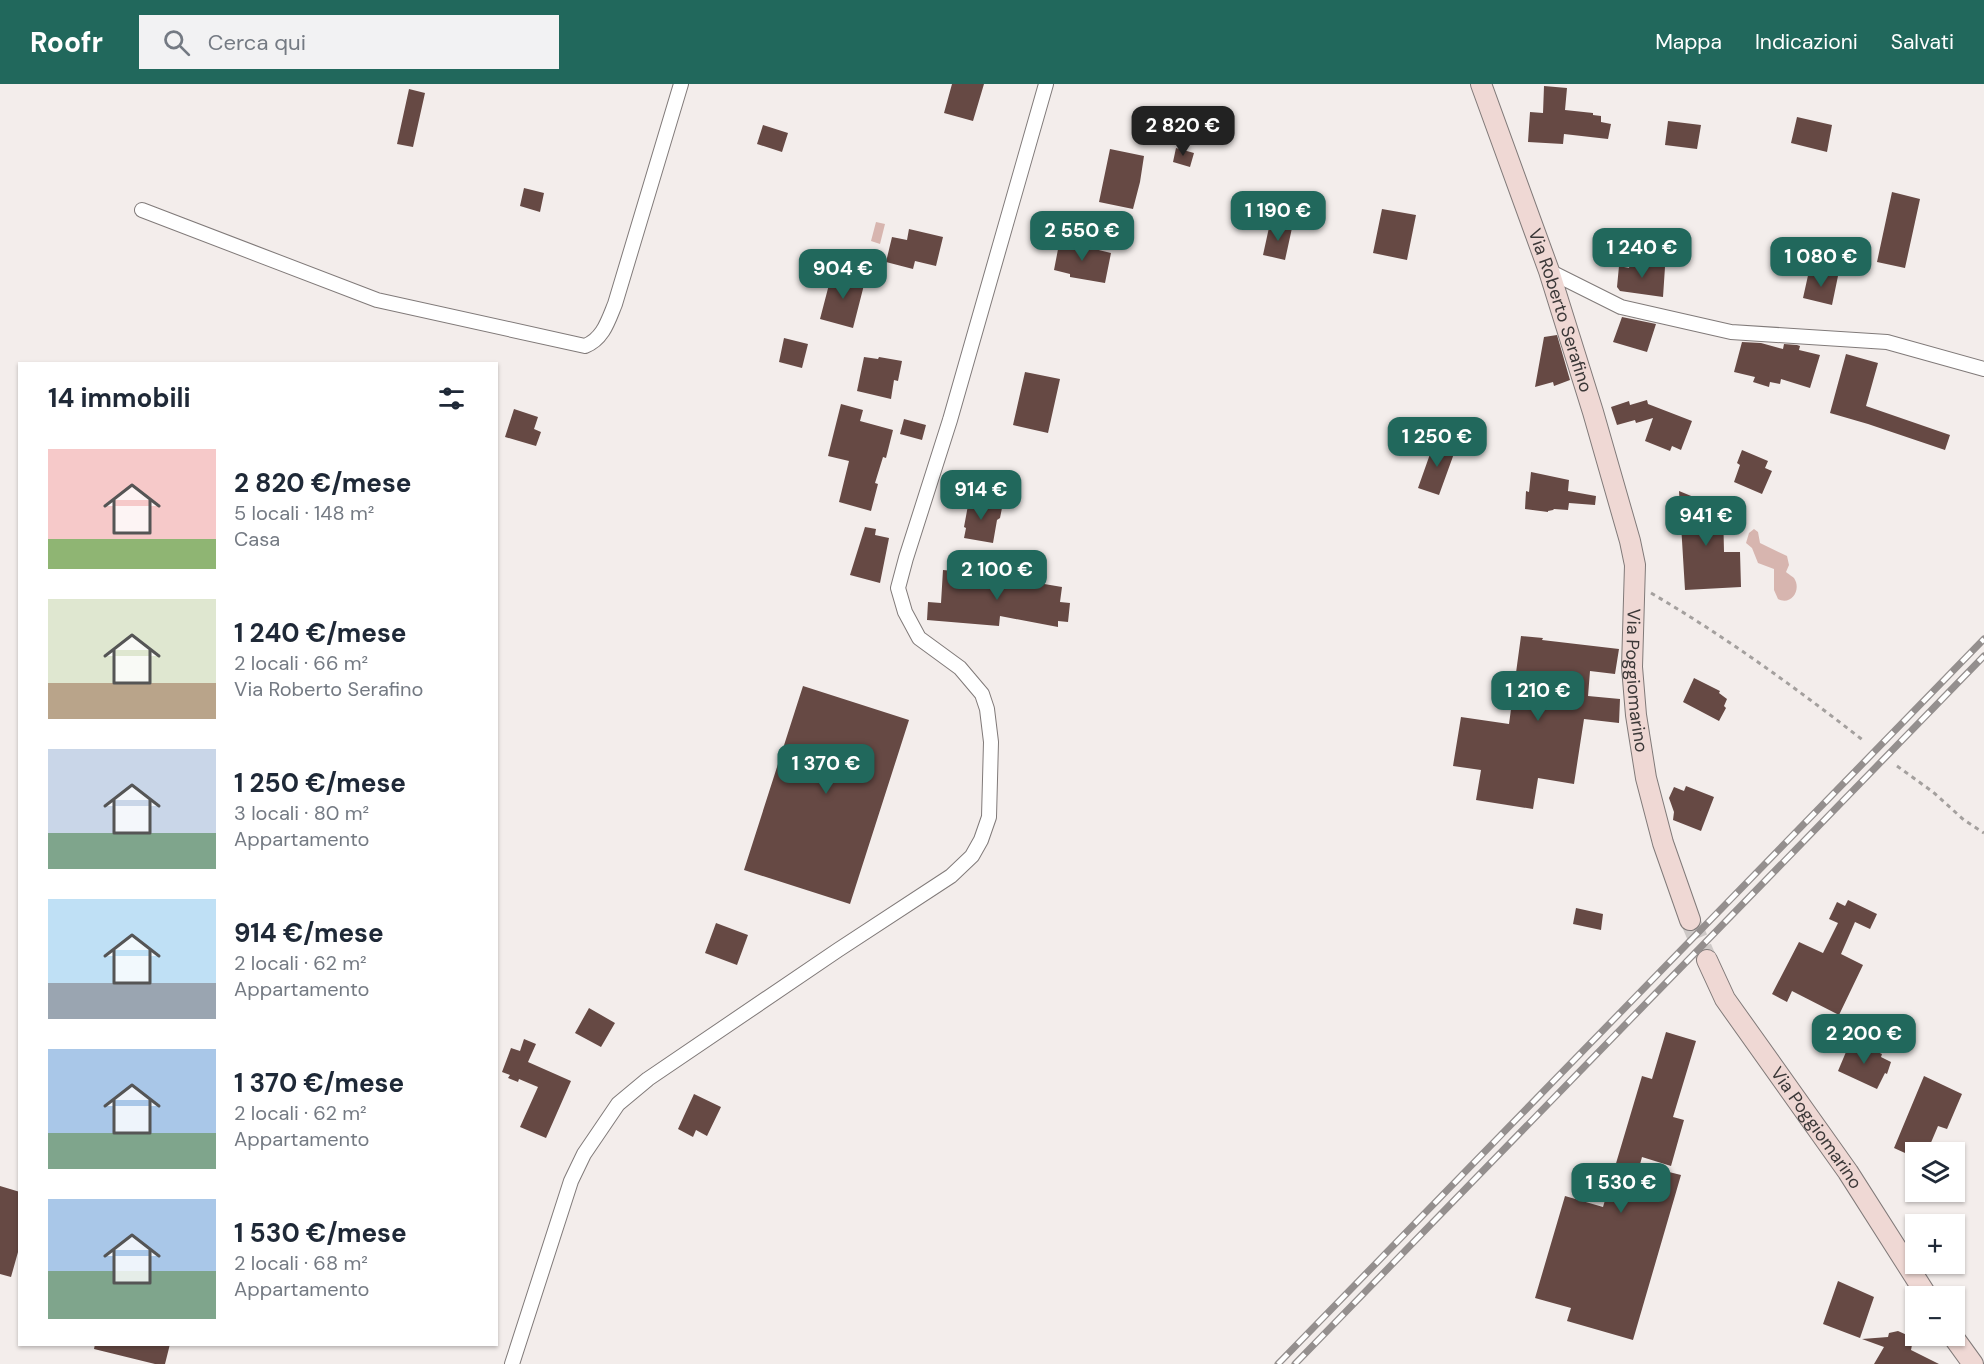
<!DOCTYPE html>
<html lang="it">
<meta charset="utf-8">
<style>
:root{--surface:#fff;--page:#f2f2f3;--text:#1f2937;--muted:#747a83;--accent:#21685c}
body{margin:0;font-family:"DM Sans",sans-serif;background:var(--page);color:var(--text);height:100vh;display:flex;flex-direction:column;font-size:22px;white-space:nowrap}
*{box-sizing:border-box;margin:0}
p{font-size:20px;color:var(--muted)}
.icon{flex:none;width:33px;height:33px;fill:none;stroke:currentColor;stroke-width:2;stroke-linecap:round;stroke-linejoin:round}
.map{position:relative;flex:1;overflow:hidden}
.panel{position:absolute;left:18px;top:278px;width:480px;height:984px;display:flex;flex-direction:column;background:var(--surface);border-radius:0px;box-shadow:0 2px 4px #0004}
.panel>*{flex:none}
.buttons{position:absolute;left:1905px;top:1058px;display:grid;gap:12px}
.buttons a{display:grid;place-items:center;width:60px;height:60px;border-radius:0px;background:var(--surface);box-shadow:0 2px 4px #0004;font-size:30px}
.price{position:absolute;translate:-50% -51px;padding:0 14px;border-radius:12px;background:var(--accent);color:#fff;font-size:20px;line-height:39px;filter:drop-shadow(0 2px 3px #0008)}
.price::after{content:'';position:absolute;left:50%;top:36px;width:18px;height:14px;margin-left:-9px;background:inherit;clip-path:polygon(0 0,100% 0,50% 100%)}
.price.selected{background:#222;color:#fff}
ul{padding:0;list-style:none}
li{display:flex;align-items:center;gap:18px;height:150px;padding:0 30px}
li span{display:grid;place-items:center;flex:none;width:168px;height:120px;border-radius:0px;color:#555}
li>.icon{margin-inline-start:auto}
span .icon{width:72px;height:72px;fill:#fffc;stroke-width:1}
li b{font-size:26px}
h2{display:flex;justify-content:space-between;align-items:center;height:72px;padding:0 30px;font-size:26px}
header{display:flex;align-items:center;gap:36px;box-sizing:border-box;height:84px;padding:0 30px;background:var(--accent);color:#fff}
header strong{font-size:28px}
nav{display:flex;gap:33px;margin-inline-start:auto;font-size:21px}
.search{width:420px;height:54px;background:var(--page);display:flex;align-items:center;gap:15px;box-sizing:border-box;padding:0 21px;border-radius:0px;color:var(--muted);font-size:22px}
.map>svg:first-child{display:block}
.water{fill:#d7b5af}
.building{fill:#664944}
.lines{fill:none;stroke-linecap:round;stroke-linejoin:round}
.secondary-tunnel{stroke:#cec9c7;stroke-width:20;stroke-dasharray:20 10;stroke-linecap:butt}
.minor-casing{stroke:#807a79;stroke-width:16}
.secondary-casing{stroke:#807a79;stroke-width:22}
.path{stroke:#a4a09e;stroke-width:3;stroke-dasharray:4.5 4.5;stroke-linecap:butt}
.minor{stroke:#fff;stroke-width:14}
.secondary{stroke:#efd8d4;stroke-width:20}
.rail-casing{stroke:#948f8e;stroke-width:7}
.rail{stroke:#fff;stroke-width:4.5;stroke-dasharray:14;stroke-linecap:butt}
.labels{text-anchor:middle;stroke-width:6;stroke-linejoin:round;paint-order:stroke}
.street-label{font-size:18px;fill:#3b3838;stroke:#fff}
</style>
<header>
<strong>Roofr</strong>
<div class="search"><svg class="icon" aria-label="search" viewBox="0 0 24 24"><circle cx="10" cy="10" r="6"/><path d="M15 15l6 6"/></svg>Cerca qui</div>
<nav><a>Mappa</a><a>Indicazioni</a><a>Salvati</a></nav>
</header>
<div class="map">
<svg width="1984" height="1280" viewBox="0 0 1984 1280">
<rect width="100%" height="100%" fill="#f3edeb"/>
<path class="water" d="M876,138l9,2 -5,20 -9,-3z
M1754,445l4,3 2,11 27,13 2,9 -3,7c1,1 7,5 8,6 8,12 -3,28 -16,21l-4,-9v-21l-16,-6 -6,-15 -6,-5 3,-10z"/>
<path class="building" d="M952,0h32l-11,37 -29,-8z
M1544,2l23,2 -2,22 28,3v2l8,1v6l10,2 -3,15 -44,-5 -1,10 -35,-2 2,-30 13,1z
M409,5l16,4 -12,54 -16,-3z
M1797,33l35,8 -5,27 -36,-9z
M1668,37l33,4 -4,24 -32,-4z
M763,41l25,8 -6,19 -25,-8z
M1176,64l18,5 -4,14 -17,-5z
M1110,65l34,7 -4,26 -7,27 -34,-7z
M524,104l20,5 -4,19 -20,-6z
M1892,108l28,7 -15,69 -28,-6z
M1382,125l34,6 -9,45 -34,-7z
M1270,139l22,5 -7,32 -22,-5z
M909,145l34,8 -7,29 -21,-5 -2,8 -27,-7 6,-25 15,3z
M1060,155l15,3 -1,2 37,9 -6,30 -35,-6v-3l-16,-4z
M1630,178l35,5 -2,30 -43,-6 -3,-4 2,-21 10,2z
M1809,187l29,5 -6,29 -29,-7z
M832,189l33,8 -12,47 -33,-9z
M1622,233l34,7 -9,28 -34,-10z
M1557,251l13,45 -16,6 -1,-4 -18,5 9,-50z
M784,254l24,6 -6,24 -23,-6z
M1742,258l19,1 22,6 1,-5 13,1 3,1 -1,4 21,5 -10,33 -29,-9 -1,5 -10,-2 -1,5 -16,-5 2,-5 -21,-5z
M1846,270l32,9 -12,43 84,29 -5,15 -77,-26 -38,-11z
M864,273l14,2 1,-2 23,4 -4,20 -4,-1 -3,19 -34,-8z
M1025,288l35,7 -12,54 -35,-8z
M1647,316l1,4 44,17 -11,29 -9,-4 -2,5 -25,-10 8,-23 -17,5 -1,-3 -18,5 -6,-18 18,-6 1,4z
M841,320l22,6 -3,11 33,9 -7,28 -3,-1 -8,26 3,1 -7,27 -32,-9 10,-41 -21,-5z
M514,325l24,8 -4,12 7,3 -5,14 -31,-9z
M904,335l22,6 -4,15 -22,-6z
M1435,356l21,8 -17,47 -21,-7z
M1742,366l26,11 -3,7 7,3 -10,23 -28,-12 6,-17 -3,-2z
M1531,388l38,8 -1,11 28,5 -1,9 -26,-2 -1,7 -14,-1 -1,1 -5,1v1l-23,-3 1,-18 3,1z
M971,405l7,15 24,4 -2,10 -3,2 -4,23 -29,-5 2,-10 -2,-1z
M1679,407l44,18 1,43h16l1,35 -56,3z
M865,443l11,2 -1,6 14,3 -9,45 -30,-8z
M943,486l54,5v1l65,11 -2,15 10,1 -2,19 -10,-1v6l-58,-11 -1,10 -72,-6 1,-18 13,1z
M1521,552l22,2 -1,2 77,9 -4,25 -25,-3 -2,25 32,3 -1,24 -35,-4 -10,65 -36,-6 -5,31 -57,-9 5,-30 -28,-4 8,-49 48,7z
M1694,594l26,13 -1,2 8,6 -3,7 2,2 -7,13 -36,-19z
M803,602l106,34 -59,184 -106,-34z
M1686,702l28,11 -13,34 -28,-11 1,-8 -5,-14 5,-11 10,4z
M1848,816l29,14 -7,15 -15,-7 -14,32 22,11 -24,50 -47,-24 -5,11 -15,-8 27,-52 24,11 15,-30 -9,-4 8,-17 8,4z
M1576,824l27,6 -2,16 -28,-6z
M716,839l32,12 -11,30 -32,-12z
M589,924l26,15 -14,24 -26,-14z
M1666,948l30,9 -23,76 11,3 -13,46 -29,-9 -9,33 28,9 8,-27 12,3 -48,165 -66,-19 4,-13 -36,-10 30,-102 38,11 39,-131 10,3z
M524,955l12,5 -8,18 43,19 -25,57 -26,-11 18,-40 -19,-8 -1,3 -10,-4 2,-3 -8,-3 9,-24 9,3z
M1851,956l31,14 -1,3 10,5 -4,12 -2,-1 -8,16 -39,-18z
M1924,992l38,18 -15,35 -9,-3 -11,26h-11v6l-22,-10z
M694,1010l27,13 -14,29 -11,-6 -3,7 -15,-8z
M0,1102l20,6v53l-9,32 -11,-3z
M1838,1197l36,16 -14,41 -37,-14z
M1898,1247l9,4h7l-3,15 28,14h-65l10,-17 -22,-8 26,-2 1,-4z
M95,1260h75l-5,20h-10l-61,-15z"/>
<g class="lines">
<path class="secondary-tunnel" d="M1690,836l17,40"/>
<g class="minor-casing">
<path id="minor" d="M142,126l235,90 208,46c18,-7 23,-25 30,-42l66,-220
M1549,187l72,36 110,25 156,10 97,27
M512,1280l59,-183 13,-27 34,-50 30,-25 190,-129 113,-74 21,-20 9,-16 8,-23 2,-75 -4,-33 -5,-15 -22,-26 -41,-30 -14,-26 -7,-24 8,-30 44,-138 96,-336"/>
</g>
<g class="secondary-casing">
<g id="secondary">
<path id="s1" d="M1481,0l68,187 44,141 37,129 5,24 -3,102 4,48 10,63 17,65 27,77"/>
<path id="s2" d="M1707,876l18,39 123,173 79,124"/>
<path d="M1952,1251l21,29"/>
</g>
</g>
<path class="path" d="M1651,509c75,44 145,95 213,148
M1897,682l36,26 31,28 20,13"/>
<use href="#minor" class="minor"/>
<use href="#secondary" class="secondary"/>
<g class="rail-casing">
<path id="rail" d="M1278,1280l706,-725
M1295,1280l689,-708"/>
</g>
<use href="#rail" class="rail"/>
</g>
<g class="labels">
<g class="street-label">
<text dy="6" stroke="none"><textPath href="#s1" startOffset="240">Via Roberto Serafino</textPath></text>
<text dy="6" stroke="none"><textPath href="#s1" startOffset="621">Via Poggiomarino</textPath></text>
<text dy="6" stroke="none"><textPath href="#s2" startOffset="201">Via Poggiomarino</textPath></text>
</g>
</g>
</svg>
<div class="buttons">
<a><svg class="icon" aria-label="layers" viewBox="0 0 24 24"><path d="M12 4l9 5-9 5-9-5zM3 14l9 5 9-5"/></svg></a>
<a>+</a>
<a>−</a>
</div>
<b class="price selected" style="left:1183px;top:73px">2 820 €</b>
<b class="price" style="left:1278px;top:158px">1 190 €</b>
<b class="price" style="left:1082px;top:178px">2 550 €</b>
<b class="price" style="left:1642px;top:195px">1 240 €</b>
<b class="price" style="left:1821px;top:204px">1 080 €</b>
<b class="price" style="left:843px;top:216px">904 €</b>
<b class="price" style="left:1437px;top:384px">1 250 €</b>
<b class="price" style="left:981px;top:437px">914 €</b>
<b class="price" style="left:1706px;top:463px">941 €</b>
<b class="price" style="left:997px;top:517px">2 100 €</b>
<b class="price" style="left:1538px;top:638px">1 210 €</b>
<b class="price" style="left:826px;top:711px">1 370 €</b>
<b class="price" style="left:1864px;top:981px">2 200 €</b>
<b class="price" style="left:1621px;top:1130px">1 530 €</b>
<section class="panel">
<h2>14 immobili<svg class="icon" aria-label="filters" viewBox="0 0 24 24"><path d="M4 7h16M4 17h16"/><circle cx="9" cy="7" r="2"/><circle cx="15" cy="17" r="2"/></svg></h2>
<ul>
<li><span style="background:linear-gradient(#f6c9c9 75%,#8fb573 0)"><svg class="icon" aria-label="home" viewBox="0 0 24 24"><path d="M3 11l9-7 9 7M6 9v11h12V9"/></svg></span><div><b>2 820 €/mese</b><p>5 locali · 148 m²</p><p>Casa</p></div></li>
<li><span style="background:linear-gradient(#dfe7d0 70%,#b9a48a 0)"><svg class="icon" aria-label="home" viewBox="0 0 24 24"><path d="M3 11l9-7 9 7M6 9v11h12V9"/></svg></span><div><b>1 240 €/mese</b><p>2 locali · 66 m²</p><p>Via Roberto Serafino</p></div></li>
<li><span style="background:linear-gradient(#c9d6e8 70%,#7fa58c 0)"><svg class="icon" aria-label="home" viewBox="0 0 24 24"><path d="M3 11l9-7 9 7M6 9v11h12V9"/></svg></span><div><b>1 250 €/mese</b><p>3 locali · 80 m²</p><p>Appartamento</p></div></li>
<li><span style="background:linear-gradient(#bfe0f5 70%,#9aa5b1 0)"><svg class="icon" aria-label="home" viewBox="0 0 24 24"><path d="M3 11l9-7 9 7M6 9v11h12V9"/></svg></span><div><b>914 €/mese</b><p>2 locali · 62 m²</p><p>Appartamento</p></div></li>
<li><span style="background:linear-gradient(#a9c7e8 70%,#7fa58c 0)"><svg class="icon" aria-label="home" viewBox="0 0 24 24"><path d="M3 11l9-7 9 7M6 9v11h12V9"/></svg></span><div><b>1 370 €/mese</b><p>2 locali · 62 m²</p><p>Appartamento</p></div></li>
<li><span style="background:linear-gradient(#a9c7e8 60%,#7fa58c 0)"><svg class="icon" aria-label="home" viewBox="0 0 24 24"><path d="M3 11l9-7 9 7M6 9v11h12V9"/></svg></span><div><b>1 530 €/mese</b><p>2 locali · 68 m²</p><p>Appartamento</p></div></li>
</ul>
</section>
</div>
